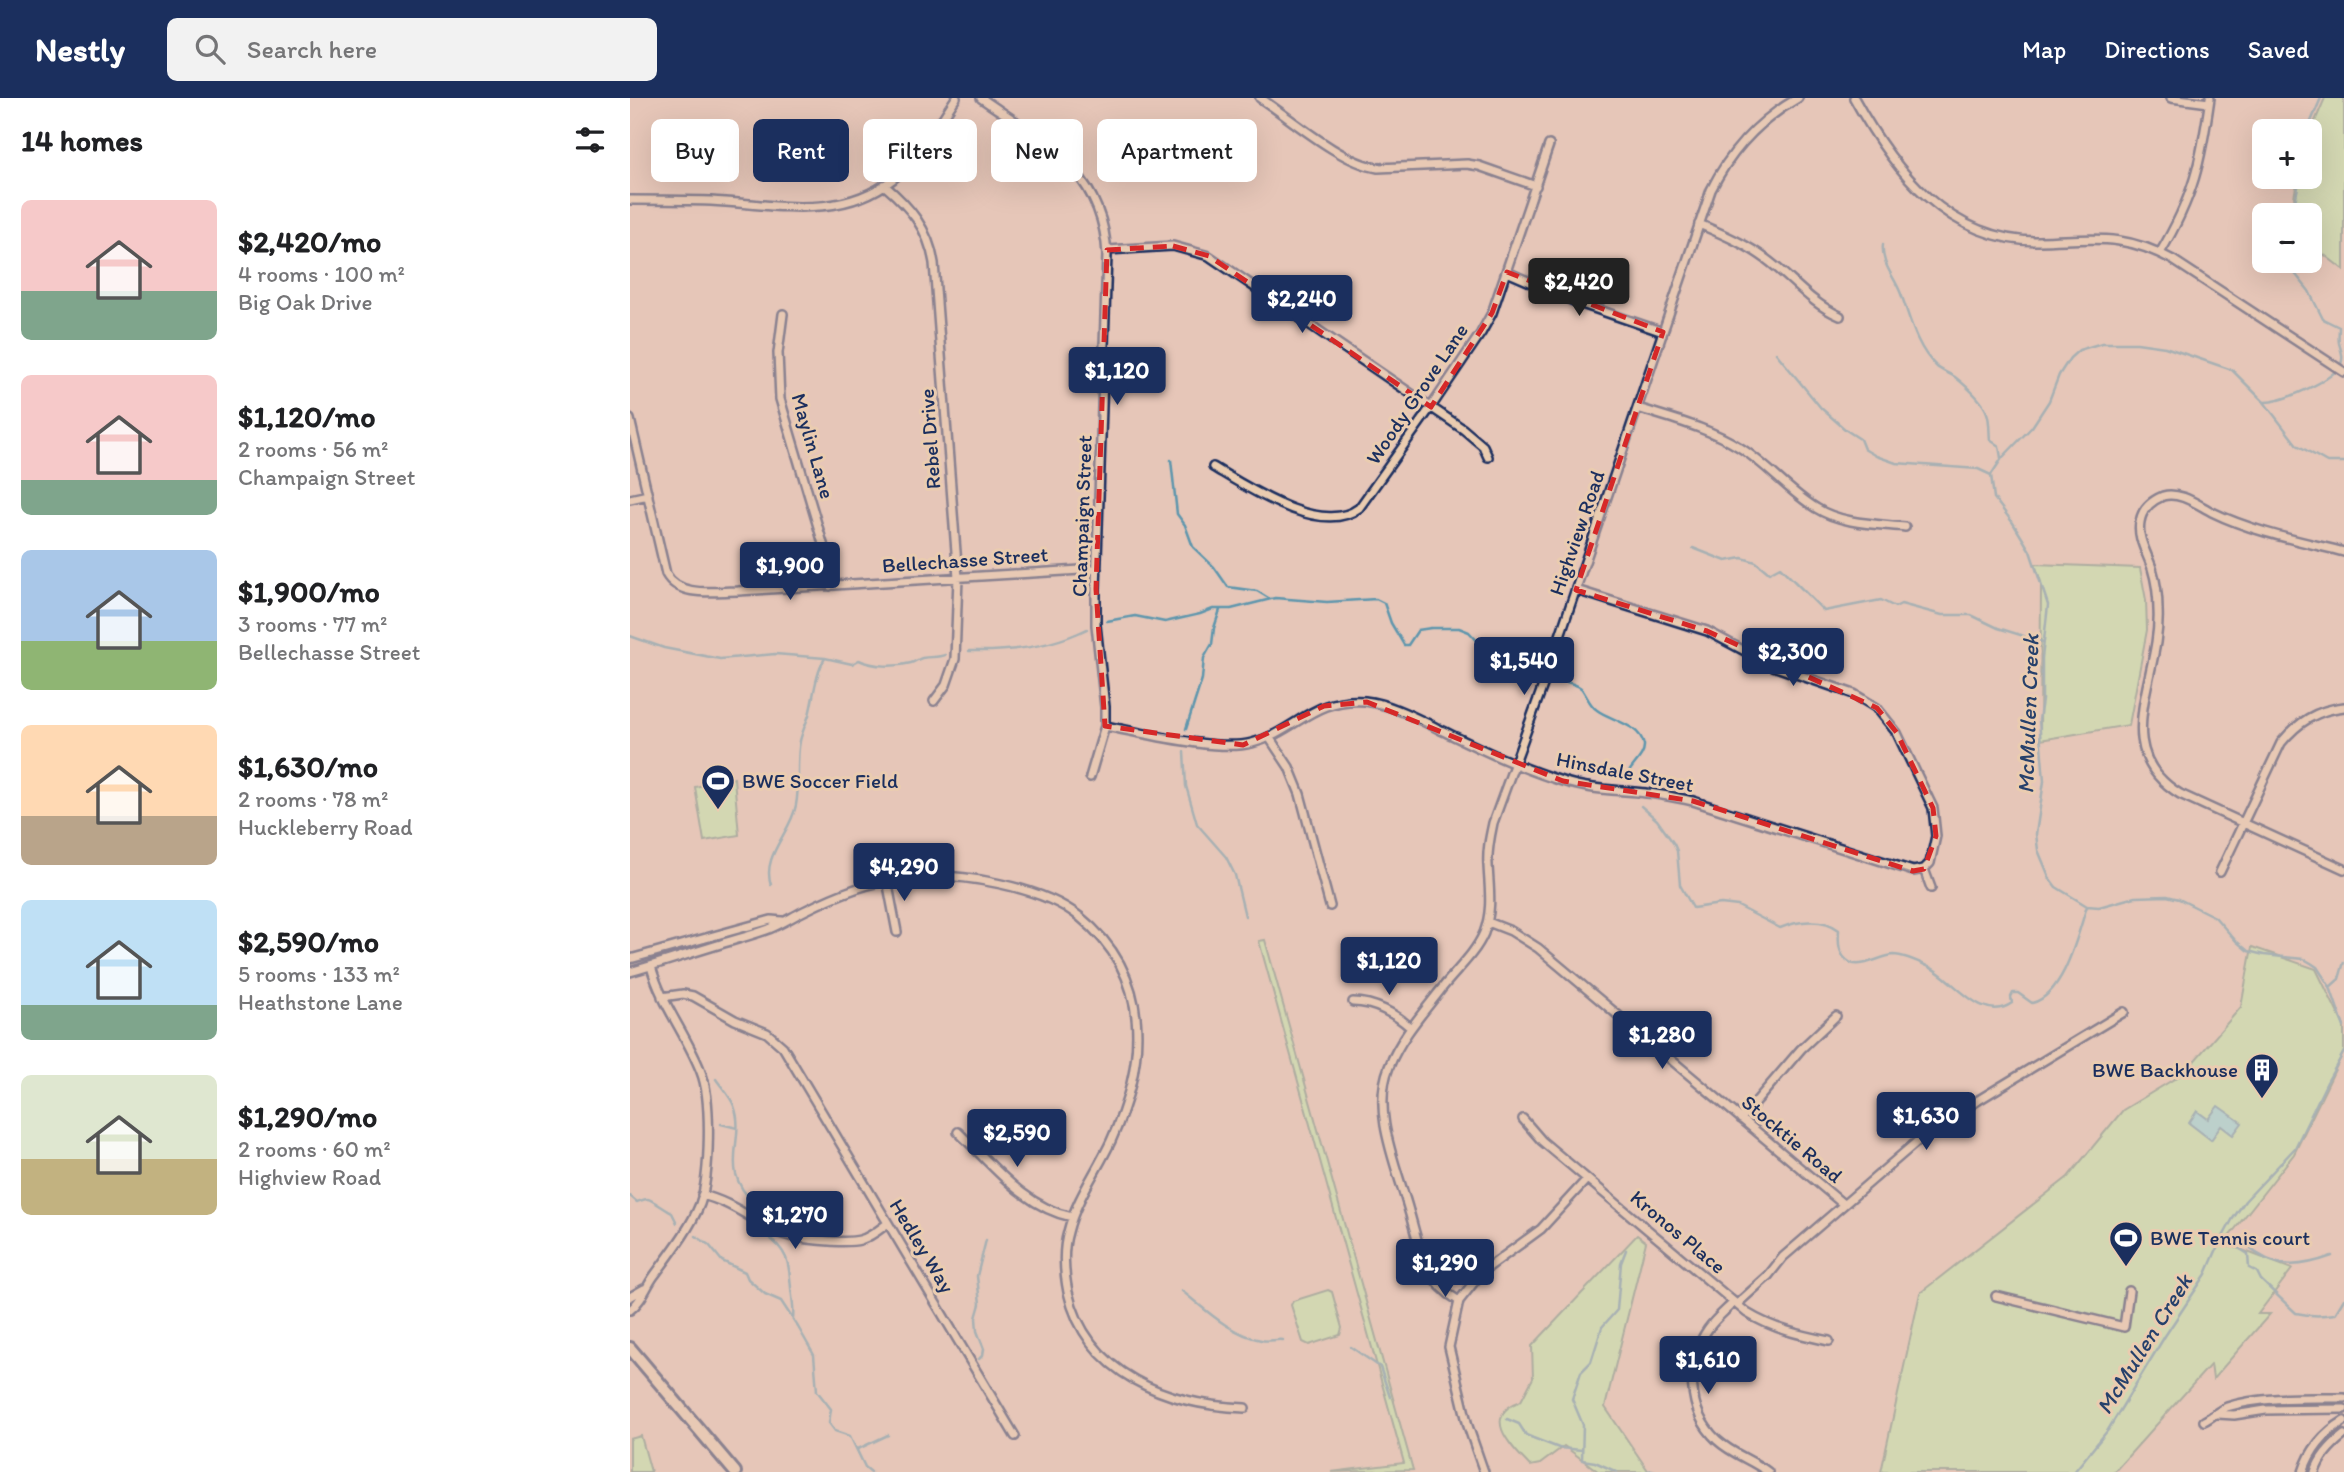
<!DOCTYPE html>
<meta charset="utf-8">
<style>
:root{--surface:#fff;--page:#f2f2f2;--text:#202124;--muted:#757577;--accent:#1b2f5e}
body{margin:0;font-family:Itim,sans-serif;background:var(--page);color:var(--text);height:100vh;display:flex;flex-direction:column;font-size:26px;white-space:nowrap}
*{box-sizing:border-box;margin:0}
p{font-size:23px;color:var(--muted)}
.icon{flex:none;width:38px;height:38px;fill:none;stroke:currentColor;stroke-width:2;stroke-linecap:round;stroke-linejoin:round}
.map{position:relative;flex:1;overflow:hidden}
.side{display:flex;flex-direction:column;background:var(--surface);width:630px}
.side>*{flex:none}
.banner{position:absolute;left:21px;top:21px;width:665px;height:63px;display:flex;gap:14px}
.buttons{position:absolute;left:1622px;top:21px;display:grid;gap:14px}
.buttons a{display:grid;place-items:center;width:70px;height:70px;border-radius:10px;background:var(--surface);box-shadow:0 7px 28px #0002;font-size:35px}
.price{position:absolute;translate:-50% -60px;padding:0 16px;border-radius:7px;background:var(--accent);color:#fff;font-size:23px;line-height:46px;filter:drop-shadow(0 2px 4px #0008)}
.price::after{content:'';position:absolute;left:50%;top:42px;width:21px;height:16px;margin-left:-10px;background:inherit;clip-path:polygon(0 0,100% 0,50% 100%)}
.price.current{background:#222;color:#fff}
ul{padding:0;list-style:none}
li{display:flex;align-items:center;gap:21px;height:175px;padding:0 21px}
li span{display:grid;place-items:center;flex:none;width:196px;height:140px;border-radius:10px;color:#555}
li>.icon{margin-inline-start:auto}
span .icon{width:84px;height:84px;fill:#fffc;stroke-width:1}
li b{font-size:30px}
h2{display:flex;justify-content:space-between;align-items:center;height:84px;padding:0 21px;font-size:30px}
.tag{padding:0 24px;border-radius:10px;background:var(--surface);box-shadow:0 7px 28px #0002;font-size:24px;line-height:63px}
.tag.current{background:var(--accent);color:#fff}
header{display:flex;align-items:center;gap:42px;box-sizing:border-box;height:98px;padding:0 35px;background:var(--accent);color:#fff}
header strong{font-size:33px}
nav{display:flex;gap:38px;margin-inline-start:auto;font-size:24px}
.search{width:490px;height:63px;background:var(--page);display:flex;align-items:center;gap:18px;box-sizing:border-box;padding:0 24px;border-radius:10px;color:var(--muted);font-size:26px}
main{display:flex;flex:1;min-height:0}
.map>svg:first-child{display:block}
.green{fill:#bcecab;stroke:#6c8e84;stroke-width:2}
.water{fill:#8adbe2;stroke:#5e96ad;stroke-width:2}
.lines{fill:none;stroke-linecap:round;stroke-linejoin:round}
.stream{stroke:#5e96ad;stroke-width:2.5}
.street-casing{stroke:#1b2f5e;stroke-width:12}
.secondary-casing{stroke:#1b2f5e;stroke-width:16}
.street{stroke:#eaccb0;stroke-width:7}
.secondary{stroke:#eaccb0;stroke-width:10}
.marked{fill:none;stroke:#d62828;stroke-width:5;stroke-dasharray:14 9;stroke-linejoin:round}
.labels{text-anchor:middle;stroke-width:6;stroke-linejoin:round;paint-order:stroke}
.street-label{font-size:21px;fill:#1b2f5e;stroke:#eaccb0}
.poi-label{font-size:21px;fill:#1b2f5e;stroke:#eaccb0;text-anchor:start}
.water-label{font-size:23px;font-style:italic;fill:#26406b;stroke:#eaccb0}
</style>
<header>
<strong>Nestly</strong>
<div class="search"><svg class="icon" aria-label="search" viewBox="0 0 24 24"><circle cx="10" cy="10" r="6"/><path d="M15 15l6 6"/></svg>Search here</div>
<nav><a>Map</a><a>Directions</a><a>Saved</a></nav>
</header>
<main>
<section class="side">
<h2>14 homes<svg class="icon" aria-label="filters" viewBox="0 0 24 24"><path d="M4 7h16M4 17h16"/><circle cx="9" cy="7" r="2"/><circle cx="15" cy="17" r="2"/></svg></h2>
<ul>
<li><span style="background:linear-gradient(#f6c9c9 65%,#7fa58c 0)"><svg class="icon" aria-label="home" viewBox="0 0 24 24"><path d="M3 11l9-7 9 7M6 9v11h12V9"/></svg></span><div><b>$2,420/mo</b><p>4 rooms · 100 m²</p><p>Big Oak Drive</p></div></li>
<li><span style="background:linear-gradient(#f6c9c9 75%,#7fa58c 0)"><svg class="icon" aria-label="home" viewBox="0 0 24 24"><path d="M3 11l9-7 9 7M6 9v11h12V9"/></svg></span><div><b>$1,120/mo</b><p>2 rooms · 56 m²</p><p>Champaign Street</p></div></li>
<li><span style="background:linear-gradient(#a9c7e8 65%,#8fb573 0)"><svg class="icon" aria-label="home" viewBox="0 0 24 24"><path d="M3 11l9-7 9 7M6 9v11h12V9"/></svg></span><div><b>$1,900/mo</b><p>3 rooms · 77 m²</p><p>Bellechasse Street</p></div></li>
<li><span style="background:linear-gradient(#ffd9b3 65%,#b9a48a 0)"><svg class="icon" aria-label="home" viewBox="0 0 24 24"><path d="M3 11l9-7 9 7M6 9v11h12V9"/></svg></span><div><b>$1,630/mo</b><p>2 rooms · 78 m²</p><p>Huckleberry Road</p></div></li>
<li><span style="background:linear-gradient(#bfe0f5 75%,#7fa58c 0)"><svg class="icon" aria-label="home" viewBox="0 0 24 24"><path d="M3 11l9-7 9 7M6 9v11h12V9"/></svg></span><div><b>$2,590/mo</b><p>5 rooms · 133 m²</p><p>Heathstone Lane</p></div></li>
<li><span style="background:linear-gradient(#dfe7d0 60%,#c2b280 0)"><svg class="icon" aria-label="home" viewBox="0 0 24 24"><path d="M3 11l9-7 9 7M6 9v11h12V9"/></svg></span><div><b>$1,290/mo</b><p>2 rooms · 60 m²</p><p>Highview Road</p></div></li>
</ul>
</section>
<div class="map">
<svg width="1714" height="1374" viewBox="0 0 1714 1374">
<rect width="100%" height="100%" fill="#e6c6b8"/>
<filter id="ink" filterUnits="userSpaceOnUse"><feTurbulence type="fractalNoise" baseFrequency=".0143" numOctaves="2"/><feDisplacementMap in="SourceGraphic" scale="14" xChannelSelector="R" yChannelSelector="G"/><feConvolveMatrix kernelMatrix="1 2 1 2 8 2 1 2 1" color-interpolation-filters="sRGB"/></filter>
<g filter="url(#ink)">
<path class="green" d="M1695,0h19v172l-26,-20 -8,-11v-24h-12l-4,-18 4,-20h12v-44z
M1405,466l105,4 6,32 1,30 -18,95 -89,15 1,-158z
M104,680l5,57 -35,6 -9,-54z
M635,842l148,530 -82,2 73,-9 -145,-522z
M1622,849l64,22 28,57v25l-50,103 -70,89 68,26 -34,45h12l-57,65 -2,-15 -97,108h-233l39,-179 148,-116 55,-67 61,-37 57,-66z
M1007,1137l9,7 -41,165 44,65h-50l-35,-26 -24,18 -10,2c-18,-19 -51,-50 -9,-65l12,-23 -1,-32z
M698,1192l4,2 10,36 -2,7 -31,10 -6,-3 -12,-37 2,-4z
M11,1338l10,36h-21v-33z"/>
<path class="water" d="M1588,1008l24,17 -9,12 -12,-9 -10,14 -22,-17 8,-12 11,8z"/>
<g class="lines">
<path class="stream" d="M1677,33l14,-33
M1658,117l7,-13 5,-25
M1253,146c-2,21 11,31 18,50 9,24 15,53 35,72 5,5 13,7 19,11 10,8 28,24 32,36 3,8 2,19 3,27l9,6 2,12
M1655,163l24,30 14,28 16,8
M1146,255l45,55 25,22 14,9 4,10 12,7 20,7 82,6 13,6
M1635,304c17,0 68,-21 76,-38 3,-8 0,-13 -2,-21 -1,-5 0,-11 0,-16
M541,362l6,54 8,11 8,22 21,20 14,20 29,4 13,8
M1714,364h-17l-30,-17 -33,-43 -32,-32 -67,-23 -28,-4h-35l-23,7 -9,8 -11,17 -10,26 -17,26 -30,31 -11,17 3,23 19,25 17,28 18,54 -6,53v42l-3,20 5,61 -8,53 2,16 12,29 6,8 31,19 12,1 36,-10 32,-1 12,3 36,18 21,24 12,10 16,4 40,4 7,4 6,4 13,20 14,40
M1063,450l33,13 16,-3 14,4 13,11 11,-6 44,44 57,-11 14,7 6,-3 41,11h29l27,13 45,14
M477,523l28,-5 30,6 35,-8 13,-5h18l44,-11 52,4 49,-3 8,4 7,20 13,22h4l10,-15 13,-2h28l10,4 27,29 39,13
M0,538l34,12 56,11 55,-5 50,4 27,6 7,-4c15,7 37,7 52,3 4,-1 7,-4 11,-5 9,-2 15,0 23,-3
M339,553c40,1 82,-4 118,-22
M925,581c7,2 20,4 26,9 6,7 8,17 16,22 13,10 43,14 47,35 1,12 -15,22 -18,33
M556,631l16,-50 2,-21 8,-14 2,-16 6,-18
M554,654l2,34 11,38 29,33 9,18 10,41
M1011,708l16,14 17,24 3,7 3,34 13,23 28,-4 17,2 42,22c17,-7 43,-11 59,2 -1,13 -1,26 12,33 12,5 30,-7 42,-8 12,0 26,7 36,12 24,10 52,58 83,36l-1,-6 2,-4h5l14,10c32,-8 46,-69 55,-97
M141,787c-10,-29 20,-52 25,-80 4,-21 0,-44 4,-64 2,-9 6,-17 9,-26 5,-19 6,-40 16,-57
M1700,889l9,-8 5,-17
M86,981c6,9 15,18 18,27 13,33 -18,65 22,98
M91,1026l16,4
M0,1098l7,6c3,-1 7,-3 11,-3 3,0 18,11 24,14l5,10
M136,1137c27,20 22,33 26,61 1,9 2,15 1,23
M66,1138l13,9 13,16 23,11 3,7 17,15 16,7 17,26 16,28 3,36 14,18 -2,14 6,8 15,5 15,31 6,5
M1590,1146l13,3 14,-1c28,24 52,22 85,10
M1607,1149l11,7 1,14 8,4 4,8 35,33c13,3 26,3 39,1l9,-15
M552,1193c24,19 48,43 79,49 7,2 15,-1 22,0
M721,1249l29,20 10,30
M349,1261l4,-4 1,-6 -7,-18 -1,-13 4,-14 -3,-28 9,-36
M877,1321l12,5 7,11 7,3 26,10 23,2
M228,1351l30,-14
M987,1374l-22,-10 -13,-2 1,-35 -11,-26 9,-27 10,-10 11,-35 15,-17 4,-47 5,-13
M1016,1374l6,-2 5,2
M1444,1374l34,-42 57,-94 41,-62 13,-30 13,-24 13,-19 50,-53 32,-66 17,-30"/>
<g class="street-casing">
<path id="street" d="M351,0c62,43 122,73 126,157l-11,334v36l9,82v19l-15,51
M630,0c33,22 80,64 118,70l89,-4 12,2 57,20
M1224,0c40,73 94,143 184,143 55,-1 84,-9 135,19l171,112
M1541,0l38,5
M254,87c26,22 44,43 50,78l24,315 -3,81 -9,26 -12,16
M0,102c27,0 54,0 81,1 62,3 129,20 182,-22 27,-21 44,-53 63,-81
M1069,126c23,10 47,20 67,35 26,19 44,44 74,57
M477,152l66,-4 36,10 254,173 20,17 5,11
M1530,155c34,-57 41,-91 50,-155
M877,174l69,30 87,30
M153,216l-5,39 2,46 44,148 6,39
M1008,310c34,11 71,20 101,39 28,17 49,44 77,61 25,16 60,16 89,19
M0,321l36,155c13,24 49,17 72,17l359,-22
M583,369c34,20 108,70 146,41l72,-101 50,-74 11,-20 57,-168
M0,401l18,-4
M1714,454c-44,-11 -91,-20 -132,-40 -14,-7 -32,-21 -49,-16 -12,5 -21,13 -23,26 -3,16 7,31 12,46 4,13 6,28 6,42 4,66 -52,139 22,184l164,75
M946,492l131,41 66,35 81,28 23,14 20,25 36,75 3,28 -6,27 -6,6
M475,628c38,7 112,26 147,17 44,-11 60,-46 113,-42 26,3 51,17 74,28 40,19 80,39 123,52 28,9 56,9 84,12 16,1 31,5 47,8l220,70 11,-2
M639,639l20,30 11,27 30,112
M1294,771l7,19
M1590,774l61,-129c17,-21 36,-33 63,-36
M257,782l10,52
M858,824l23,9 27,17 305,256
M0,861l141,-39 11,1
M0,874c31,-9 61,-19 91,-28 16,-5 32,-9 48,-15 12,-5 23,-12 35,-18 34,-17 67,-30 105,-34 49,-5 133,9 171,40 73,59 67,145 31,224 -14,30 -35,58 -43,91 -6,20 -4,40 0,60 19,83 100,113 177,116
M32,899l21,-3 10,2 42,24 32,13 16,14 232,389
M723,904c21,0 43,12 58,26
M893,1021l19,22 205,172c26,16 53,22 82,28
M1111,1021l60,-70 35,-33
M328,1034c34,32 67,76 114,85
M72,1097c30,7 51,26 78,38 14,6 65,11 80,7 11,-3 20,-11 28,-17
M1366,1198l128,31 5,-36
M0,1199l14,-8
M829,1203c-36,-21 -39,-53 -50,-90 -12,-44 -38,-99 -20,-144 11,-28 32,-52 50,-75 15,-20 35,-36 45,-59 9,-24 5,-44 4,-68 -1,-15 2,-28 5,-42l53,-146 165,-487c20,-40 48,-70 87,-92
M1104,1204c-8,8 -19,17 -26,27 -23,33 -21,83 9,111 15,14 35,20 51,32
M1107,1206l31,-28 15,-19 151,-130 190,-115
M0,1212c12,-9 16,-23 24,-34 16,-22 36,-47 46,-72 10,-28 12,-105 1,-132 -14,-37 -40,-68 -50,-106
M1588,1316l16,1 32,-5 78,-1
M1574,1323c8,-4 15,-11 23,-14 34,-11 82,-9 117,-9
M854,1374l-16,-46 -19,-79 10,-46 23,-29 59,-43 46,-50
M1673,1374c7,-22 21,-39 41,-51
M1685,1374c5,-16 16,-27 29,-37"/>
</g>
<g class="secondary-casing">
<path id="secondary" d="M0,1250l105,124"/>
</g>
<use href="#street" class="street"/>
<use href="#secondary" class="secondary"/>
</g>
</g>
<path d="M0 0H1714V1374H0ZM543,148l36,10 222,151 61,-94 15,-41 156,60 -87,258 131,41 170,77 20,25 36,75 3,28 -12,33 -11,2 -220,-70 -130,-20 -196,-79 -43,4 -81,39 -138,-19 -9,-137 11,-339z" fill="#e6c6b8" fill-opacity=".55" fill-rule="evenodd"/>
<path class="marked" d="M543,148l36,10 222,151 61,-94 15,-41 156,60 -87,258 131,41 170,77 20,25 36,75 3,28 -12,33 -11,2 -220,-70 -130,-20 -196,-79 -43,4 -81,39 -138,-19 -9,-137 11,-339z"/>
<defs>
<g id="stadium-pin" transform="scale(1.75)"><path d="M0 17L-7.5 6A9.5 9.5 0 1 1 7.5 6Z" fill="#1b2f5e" stroke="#eaccb0"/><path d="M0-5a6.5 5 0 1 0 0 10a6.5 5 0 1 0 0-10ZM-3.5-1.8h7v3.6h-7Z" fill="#fff"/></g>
<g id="building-pin" transform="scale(1.75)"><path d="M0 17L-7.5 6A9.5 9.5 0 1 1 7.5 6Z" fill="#1b2f5e" stroke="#eaccb0"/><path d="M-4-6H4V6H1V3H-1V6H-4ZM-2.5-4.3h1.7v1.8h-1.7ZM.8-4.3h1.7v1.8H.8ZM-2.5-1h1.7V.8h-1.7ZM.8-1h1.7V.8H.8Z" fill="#fff"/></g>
</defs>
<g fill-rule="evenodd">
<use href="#stadium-pin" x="88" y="683"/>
<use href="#building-pin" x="1632" y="972"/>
<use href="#stadium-pin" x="1496" y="1140"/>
</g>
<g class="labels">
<g class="street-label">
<text transform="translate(787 296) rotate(-56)" y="7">Woody Grove Lane</text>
<text transform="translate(300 341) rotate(-94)" y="7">Rebel Drive</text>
<text transform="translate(183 348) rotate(74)" y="7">Maylin Lane</text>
<text transform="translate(452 418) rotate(-88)" y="7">Champaign Street</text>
<text transform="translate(947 435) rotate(-71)" y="7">Highview Road</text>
<text transform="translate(335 462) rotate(-4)" y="7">Bellechasse Street</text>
<text transform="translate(995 674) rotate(11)" y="7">Hinsdale Street</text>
<text transform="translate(1162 1041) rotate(40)" y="7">Stocktie Road</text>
<text transform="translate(1048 1134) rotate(40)" y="7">Kronos Place</text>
<text transform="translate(292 1148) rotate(59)" y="7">Hedley Way</text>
</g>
<g class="poi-label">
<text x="112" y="690">BWE Soccer Field</text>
<text x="1608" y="979" text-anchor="end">BWE Backhouse</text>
<text x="1520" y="1147">BWE Tennis court</text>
</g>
<g class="water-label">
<text transform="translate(1398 616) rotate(-88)" y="8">McMullen Creek</text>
<text transform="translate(1514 1246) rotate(-58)" y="8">McMullen Creek</text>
</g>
</g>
</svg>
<div class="buttons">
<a>+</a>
<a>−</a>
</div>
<b class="price current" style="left:949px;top:220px">$2,420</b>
<b class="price" style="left:672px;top:237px">$2,240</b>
<b class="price" style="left:487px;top:309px">$1,120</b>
<b class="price" style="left:160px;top:504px">$1,900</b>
<b class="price" style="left:1163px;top:590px">$2,300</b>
<b class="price" style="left:894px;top:599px">$1,540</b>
<b class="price" style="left:274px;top:805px">$4,290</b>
<b class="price" style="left:759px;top:899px">$1,120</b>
<b class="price" style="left:1032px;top:973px">$1,280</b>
<b class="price" style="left:1296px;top:1054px">$1,630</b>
<b class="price" style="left:387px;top:1071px">$2,590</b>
<b class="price" style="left:165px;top:1153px">$1,270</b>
<b class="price" style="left:815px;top:1201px">$1,290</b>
<b class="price" style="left:1078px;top:1298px">$1,610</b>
<div class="banner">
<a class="tag">Buy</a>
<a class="tag current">Rent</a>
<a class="tag">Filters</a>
<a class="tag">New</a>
<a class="tag">Apartment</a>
</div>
</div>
</main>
